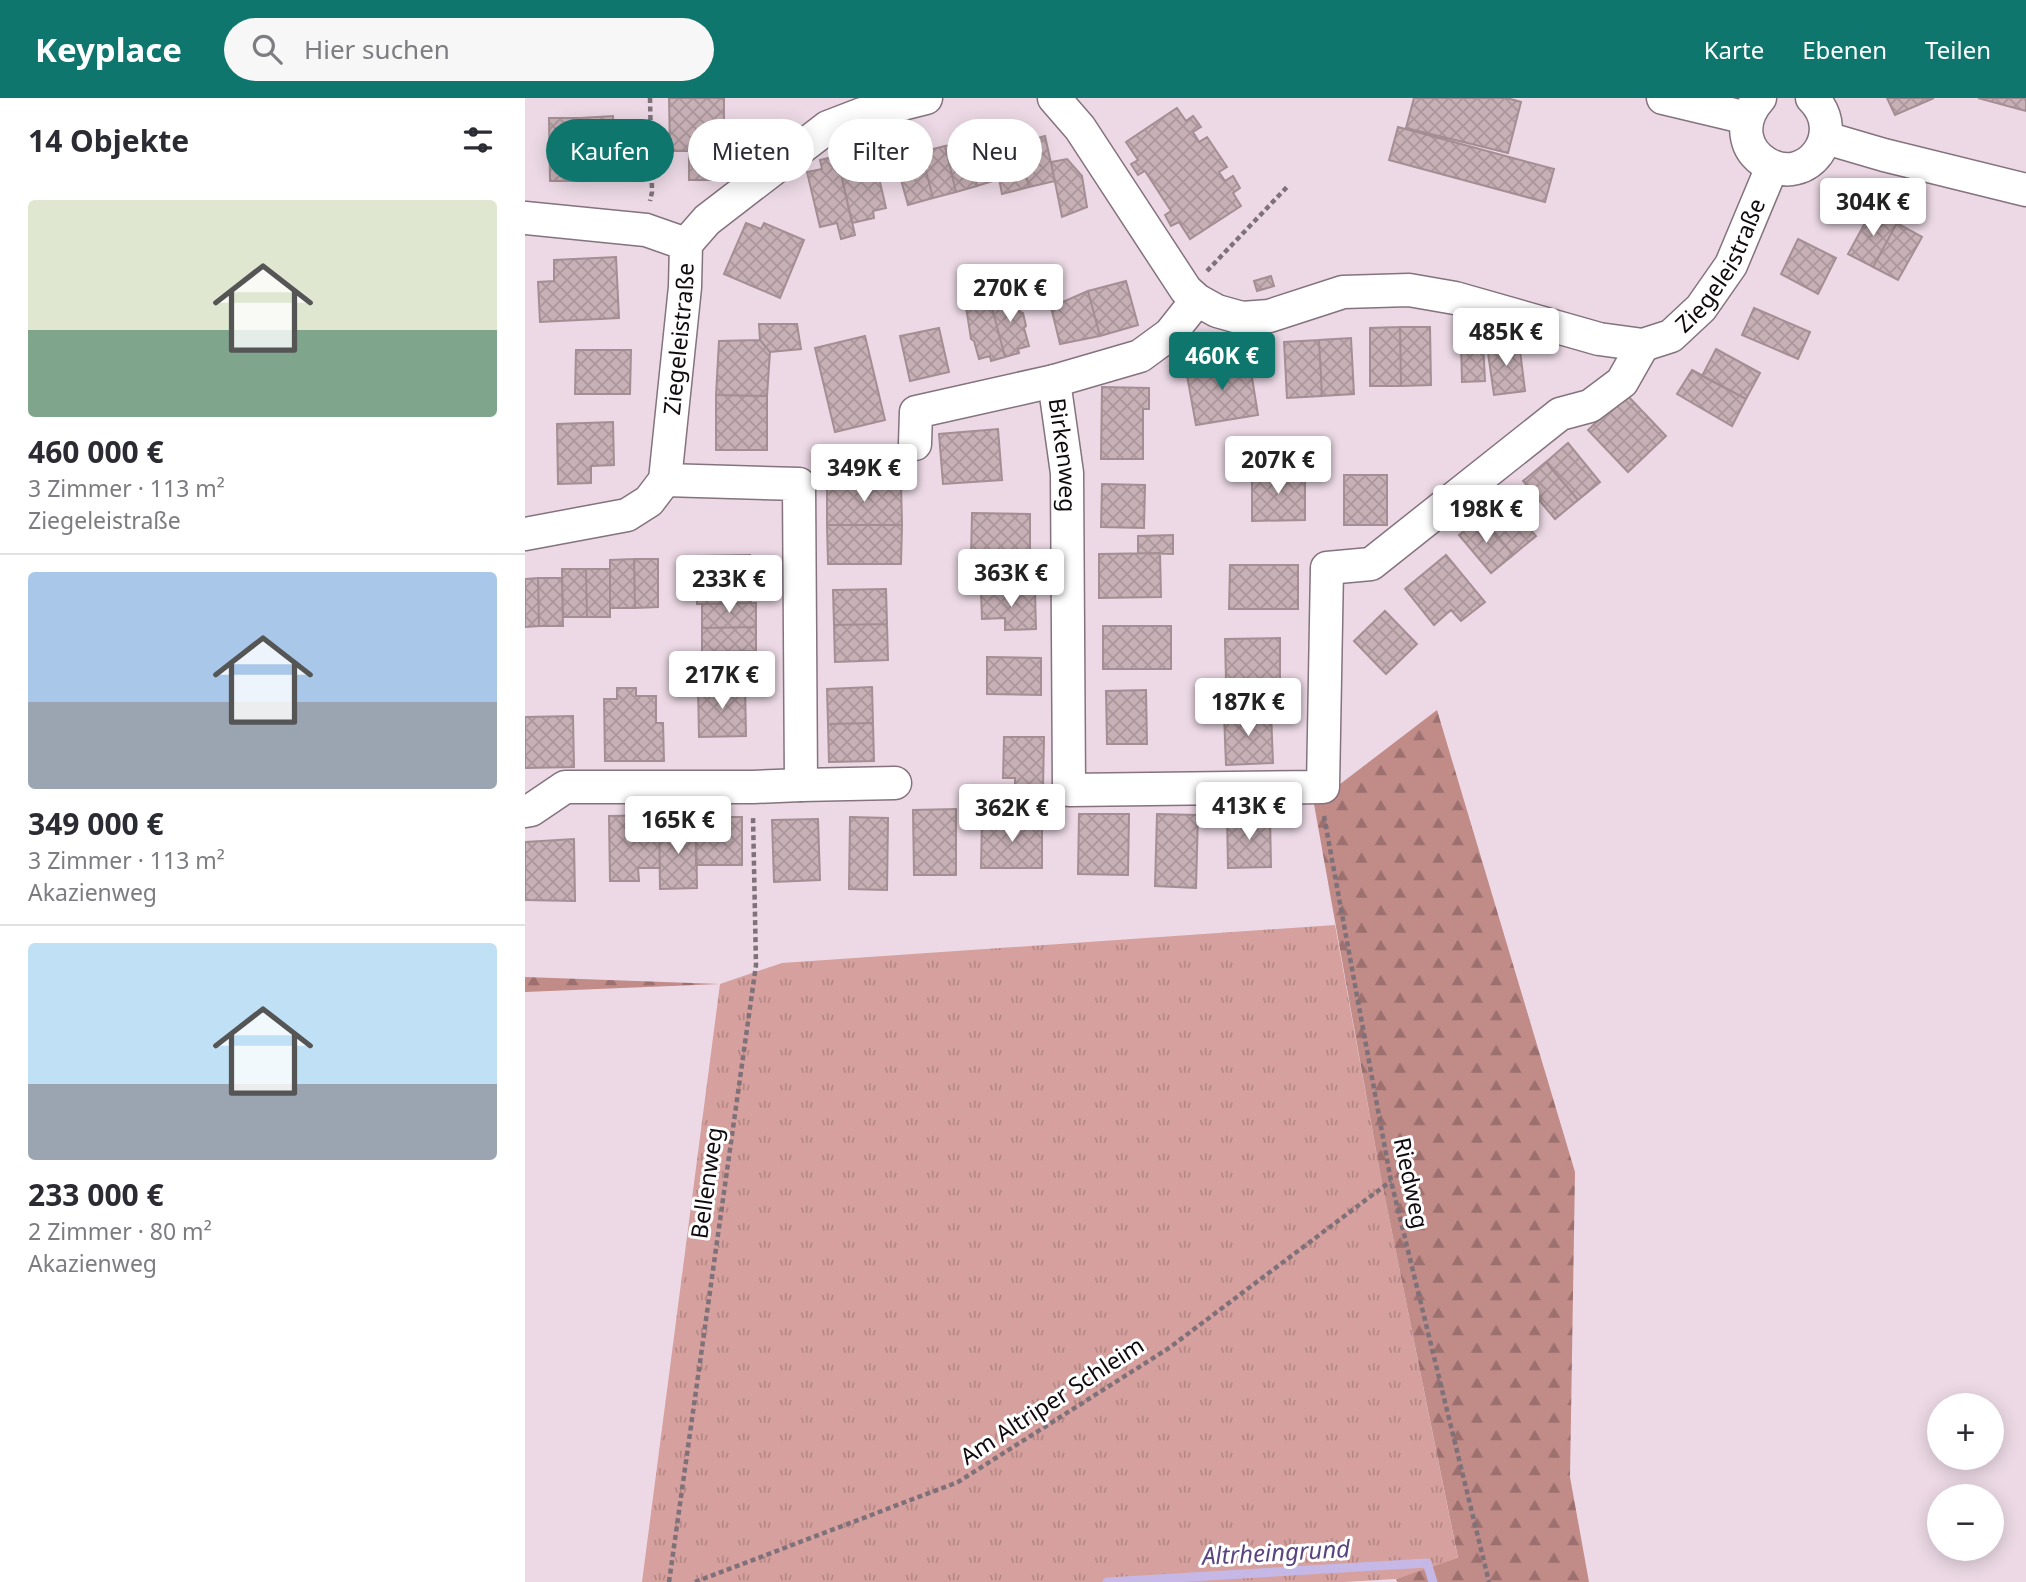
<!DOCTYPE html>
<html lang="de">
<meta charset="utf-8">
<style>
:root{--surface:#fff;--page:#f7f7f7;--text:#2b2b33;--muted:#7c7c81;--line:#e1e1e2;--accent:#0f766e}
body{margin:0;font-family:"Noto Sans",sans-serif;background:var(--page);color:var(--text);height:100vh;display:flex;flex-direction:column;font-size:26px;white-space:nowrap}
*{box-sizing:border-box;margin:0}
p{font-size:23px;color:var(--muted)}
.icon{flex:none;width:38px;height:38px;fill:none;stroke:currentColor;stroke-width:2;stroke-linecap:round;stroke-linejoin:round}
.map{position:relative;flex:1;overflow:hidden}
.panel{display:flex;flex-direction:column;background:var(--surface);width:525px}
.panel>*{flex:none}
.top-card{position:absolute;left:21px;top:21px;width:665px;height:63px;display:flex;gap:14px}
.controls{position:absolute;left:1402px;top:1295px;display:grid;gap:14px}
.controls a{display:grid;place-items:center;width:77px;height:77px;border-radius:50%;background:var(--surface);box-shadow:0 4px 18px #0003;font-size:35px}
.price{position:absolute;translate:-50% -60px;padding:0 16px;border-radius:7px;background:#fff;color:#222;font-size:23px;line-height:46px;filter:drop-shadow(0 2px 4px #0008)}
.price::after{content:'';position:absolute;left:50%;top:42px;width:21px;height:16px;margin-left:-10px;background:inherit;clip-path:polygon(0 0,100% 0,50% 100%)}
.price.current{background:var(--accent);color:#fff}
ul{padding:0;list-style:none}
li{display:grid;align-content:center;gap:14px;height:371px;padding:0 28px}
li+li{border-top:2px solid var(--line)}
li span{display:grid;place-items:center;height:217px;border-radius:7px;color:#555}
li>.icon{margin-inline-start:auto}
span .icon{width:126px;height:126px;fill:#fffc;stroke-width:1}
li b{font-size:30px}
h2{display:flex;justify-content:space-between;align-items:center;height:84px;padding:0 28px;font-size:30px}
.pill{padding:0 24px;border-radius:32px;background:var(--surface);box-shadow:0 4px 18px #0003;font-size:24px;line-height:63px}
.pill.current{background:var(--accent);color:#fff}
header{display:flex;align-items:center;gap:42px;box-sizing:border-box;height:98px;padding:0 35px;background:var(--accent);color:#fff}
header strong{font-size:33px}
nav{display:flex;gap:38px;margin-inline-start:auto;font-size:24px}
.search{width:490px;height:63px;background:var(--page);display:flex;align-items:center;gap:18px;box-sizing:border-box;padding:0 24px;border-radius:38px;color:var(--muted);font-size:26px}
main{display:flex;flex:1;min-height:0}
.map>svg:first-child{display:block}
.grass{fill:url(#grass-tufts)}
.forest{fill:url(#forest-firs)}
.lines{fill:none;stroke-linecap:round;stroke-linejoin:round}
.stream{stroke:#c5b8e7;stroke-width:9}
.building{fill:url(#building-cross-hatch);stroke:#a48e93;stroke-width:2}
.minor-casing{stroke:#84727d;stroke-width:35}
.path{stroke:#7e7179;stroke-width:4.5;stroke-dasharray:5 3.5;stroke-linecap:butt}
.minor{stroke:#fff;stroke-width:32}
.labels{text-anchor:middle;stroke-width:6;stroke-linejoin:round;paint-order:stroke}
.street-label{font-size:23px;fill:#100a0e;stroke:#fff}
.water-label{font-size:24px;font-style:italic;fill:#584580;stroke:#fff}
</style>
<header>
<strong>Keyplace</strong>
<div class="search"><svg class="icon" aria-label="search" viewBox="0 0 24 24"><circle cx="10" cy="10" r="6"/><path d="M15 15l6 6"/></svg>Hier suchen</div>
<nav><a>Karte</a><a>Ebenen</a><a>Teilen</a></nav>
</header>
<main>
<section class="panel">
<h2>14 Objekte<svg class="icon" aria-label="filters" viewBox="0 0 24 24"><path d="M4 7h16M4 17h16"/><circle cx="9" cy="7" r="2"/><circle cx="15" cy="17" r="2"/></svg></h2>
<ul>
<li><span style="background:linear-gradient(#dfe7d0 60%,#7fa58c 0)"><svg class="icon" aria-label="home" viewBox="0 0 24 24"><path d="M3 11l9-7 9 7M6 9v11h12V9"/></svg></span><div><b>460 000 €</b><p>3 Zimmer · 113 m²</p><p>Ziegeleistraße</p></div></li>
<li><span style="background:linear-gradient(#a9c7e8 60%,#9aa5b1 0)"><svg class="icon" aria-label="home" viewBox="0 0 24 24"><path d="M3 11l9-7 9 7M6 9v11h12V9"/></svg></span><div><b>349 000 €</b><p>3 Zimmer · 113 m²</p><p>Akazienweg</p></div></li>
<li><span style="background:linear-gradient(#bfe0f5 65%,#9aa5b1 0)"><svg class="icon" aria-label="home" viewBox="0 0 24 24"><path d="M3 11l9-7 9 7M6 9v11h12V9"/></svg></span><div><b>233 000 €</b><p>2 Zimmer · 80 m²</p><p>Akazienweg</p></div></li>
</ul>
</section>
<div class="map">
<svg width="1501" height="1484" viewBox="0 0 1501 1484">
<defs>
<pattern id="grass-tufts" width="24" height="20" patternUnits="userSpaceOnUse" patternTransform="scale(1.75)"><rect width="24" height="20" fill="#d5a09d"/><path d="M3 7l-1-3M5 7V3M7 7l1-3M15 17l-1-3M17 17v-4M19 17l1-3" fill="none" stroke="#b68886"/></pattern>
<pattern id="forest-firs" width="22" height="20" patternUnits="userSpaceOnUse" patternTransform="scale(1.75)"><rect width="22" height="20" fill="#c18b88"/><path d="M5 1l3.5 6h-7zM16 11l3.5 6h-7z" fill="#9b706e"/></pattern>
<pattern id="building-cross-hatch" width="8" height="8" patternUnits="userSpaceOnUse" patternTransform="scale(1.75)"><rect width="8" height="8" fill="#c7b0b6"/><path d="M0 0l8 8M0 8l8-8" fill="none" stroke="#aa969b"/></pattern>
</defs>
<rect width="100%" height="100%" fill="#ecd9e5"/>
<path class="grass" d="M810,827l46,253 77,381 -62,20 -53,3h-701l78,-598 62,-21z"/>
<path class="forest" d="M912,612l138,462 -5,305 19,105h-192l-1,-3 62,-21 -77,-380 -67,-374z
M0,879l195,7 -195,8z"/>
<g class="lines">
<path class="stream" d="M582,1484l320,-19 6,19"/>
</g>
<path class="building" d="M144,0h55v23l-10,1v28l-44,1z
M889,0h93l14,4 -13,51 -102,-25z
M1362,0h47l-39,17z
M1453,0h48v13z
M652,10l9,13 7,-5 8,11 -8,5 6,10 8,-5 20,30 -8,5 6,9 8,-5 7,12 -7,5 8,13 -51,33 -11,-17 -8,4 -6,-11 6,-4 -26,-40 -7,4 -7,-11 7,-4 -12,-18z
M88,18l3,65h-34l-1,-63z
M24,20h32l1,63h-32z
M873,29l156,42 -9,33 -156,-42z
M520,38l10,45 -26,6 -10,-44z
M466,39l8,42 -22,7 -9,-44z
M443,44l9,44 -21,6 -11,-46z
M494,45l10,44 -27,7 -9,-46z
M334,48l2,9 12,-3 13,56 -13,3 1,7 -22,5 -16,-71z
M420,48l11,46 -23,6 -12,-46z
M189,52l1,30h-26v-29z
M396,54l12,46 -25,7 -13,-47z
M312,58l18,79 -14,4 -4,-16 -17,4 -13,-55 15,-3 -2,-9z
M542,61l15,17 5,31 -25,10 -11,-55z
M1347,112l25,13 -24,44 -25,-13z
M221,125l15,6 3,-6 40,17 -24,58 -56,-24z
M1372,125l25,14 -24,43 -25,-13z
M1273,141l38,19 -18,36 -37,-20z
M91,159l3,61 -79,4 -2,-40 16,-1v-21z
M746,178l3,10 -17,5 -3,-10z
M601,183l12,44 -38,11 -12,-45z
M563,193l12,45 -40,8 -9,-37z
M491,196l4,18 3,1 3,13 -2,2 5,18 -11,3 1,4 -14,4 -15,-57z
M465,202l15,57 -14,4 -1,-5 -11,3 -5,-18 -3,-2 -5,-32z
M1229,210l56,24 -12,27 -56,-24z
M234,226h38l4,25 -31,3 -10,-12z
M875,229h30l1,58 -30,1z
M875,229l1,59h-31v-58z
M414,230l10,44 -39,9 -10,-45z
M340,238l20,84 -50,12 -20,-84z
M826,240l3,56 -32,2 -3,-56z
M235,242l10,12 -3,44 -51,-1 3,-54z
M794,242l3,56 -35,2 -3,-56z
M958,243l2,40 -23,1 -1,-40z
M994,244l6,49 -31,4 -7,-49z
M1191,251l44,24 -14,26 -44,-23z
M51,252h55l-1,44h-55z
M724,261l9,56 -62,10 -10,-55z
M1167,272l54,29 -14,27 -55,-32z
M577,289l47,1v21h-6v50h-42z
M1101,296l40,42 -38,36 -40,-42z
M191,297l51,1v54h-51z
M88,324l1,43 -23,1v17l-33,1 -1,-60z
M473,331l4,51 -59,4 -4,-50z
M1043,345l32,39 -22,18 -32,-38z
M1021,364l32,38 -23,19 -32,-38z
M727,374h53v48l-53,1z
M819,377h43v50h-43z
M302,385h74l1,42h-75z
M577,386l43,1 -1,43 -43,-1z
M978,399l33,39 -23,19 -32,-39z
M447,415l58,1v47l-59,-2z
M956,418l32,39 -22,18 -32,-38z
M302,427h75l-1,39h-73z
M648,437v19l-35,-1v-17z
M635,455l1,44 -62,1v-44z
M225,457l1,24 -54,1v-24z
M921,457l39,47 -24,19 -10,-11 -17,15 -29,-36z
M109,461l1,49h-25v-48z
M109,461h24v48l-23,1z
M705,467h68v44h-69z
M37,471h24l1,48h-24z
M61,471h24v48h-23z
M13,480l1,48 -14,1v-48z
M13,480h24l1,48h-24z
M226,481v24l-54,1v-24z
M361,491l1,35 -53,1 -1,-35z
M510,493l1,38 -31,1v-12l-23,1 -1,-27z
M231,505v24l-54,1v-24z
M860,513l32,33 -31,30 -32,-33z
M362,526l1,36 -53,2 -1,-37z
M578,528h68v43h-68z
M231,529v24l-54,1v-24z
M755,540v41l-54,1 -1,-41z
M462,559l54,1v37l-54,-1z
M220,586l1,52 -47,1 -1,-52z
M347,589l1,36 -45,1 -1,-35z
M92,590h19v8h20v27h7l1,38h-59l-1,-62h13z
M621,592l1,54h-40l-1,-53z
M746,614l2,51 -47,2 -2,-51z
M48,618l1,51 -49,1v-51z
M348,625l1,38 -45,1 -1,-38z
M479,639h40l-1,51h-28v-10h-12z
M431,711v66h-42l-1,-65z
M554,716h50l-1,61 -50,-1z
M632,716l41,1 -2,73 -41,-2z
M134,717l1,53h-22l1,13h-29l-1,-65z
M702,718h43l1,51 -43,1z
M171,719h46v48h-46z
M325,719l38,1 -1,72 -38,-1z
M293,721l2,61 -46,2 -2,-62z
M457,721h60v49h-61z
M171,725l1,65 -37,1 -1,-65z
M49,741l1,62 -50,-1v-58z"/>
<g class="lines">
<g class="minor-casing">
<g id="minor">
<path id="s1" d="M529,0l26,30 106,162 11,10 20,11 25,7 27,-2 74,-24 66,-2 46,8 144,41 44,6 28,-9 30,-28 30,-43 41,-98"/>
<path d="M1138,0l84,20"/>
<path d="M1235,0c-10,11 -16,24 -13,39 2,11 9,20 19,26 41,25 82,-30 46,-65"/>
<path d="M1301,40l58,17 142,35"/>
<path d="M0,120l121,12 40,14"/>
<path id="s2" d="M672,202l-27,34 -30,22 -86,25 13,92 2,317 254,-3 4,-219 44,-4 189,-150 30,-8 32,-24 21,-37"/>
<path d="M390,346l1,-32 138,-31"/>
<path id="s3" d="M0,436l102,-19 22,-14 16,-21 20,-193 1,-43 21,-24 121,-93 34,-13 64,-16"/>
<path d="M276,687l94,-2"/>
<path d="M0,713l6,-1 34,-23h188l48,-2 -2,-301 -134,-4"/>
</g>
</g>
<path class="path" d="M125,0l2,94 -2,9
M682,173l80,-84
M297,371l66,-17
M799,718l67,365 98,401
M144,1484l87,-617 -3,-149
M170,1484l263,-100 211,-134 222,-167"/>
<use href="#minor" class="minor"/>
</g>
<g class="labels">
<g class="street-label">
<text dy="8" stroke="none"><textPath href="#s1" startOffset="826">Ziegeleistraße</textPath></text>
<text dy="8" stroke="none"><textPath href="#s3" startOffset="298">Ziegeleistraße</textPath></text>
<text dy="8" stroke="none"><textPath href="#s2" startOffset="245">Birkenweg</textPath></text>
<text transform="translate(182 1085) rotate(-82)" y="8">Bellenweg</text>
<text transform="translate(886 1085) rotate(78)" y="8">Riedweg</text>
<text transform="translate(527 1303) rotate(-33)" y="8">Am Altriper Schleim</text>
</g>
<g class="water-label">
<text transform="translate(751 1455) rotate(-3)" y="8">Altrheingrund</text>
</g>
</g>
</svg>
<div class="controls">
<a>+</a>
<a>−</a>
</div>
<b class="price" style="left:1348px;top:140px">304K €</b>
<b class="price" style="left:485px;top:226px">270K €</b>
<b class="price" style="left:981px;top:270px">485K €</b>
<b class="price current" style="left:697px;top:294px">460K €</b>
<b class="price" style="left:753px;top:398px">207K €</b>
<b class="price" style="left:339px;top:406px">349K €</b>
<b class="price" style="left:961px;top:447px">198K €</b>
<b class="price" style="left:486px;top:511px">363K €</b>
<b class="price" style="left:204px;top:517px">233K €</b>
<b class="price" style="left:197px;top:613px">217K €</b>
<b class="price" style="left:723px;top:640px">187K €</b>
<b class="price" style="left:724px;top:744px">413K €</b>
<b class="price" style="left:487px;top:746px">362K €</b>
<b class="price" style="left:153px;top:758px">165K €</b>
<div class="top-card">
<a class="pill current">Kaufen</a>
<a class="pill">Mieten</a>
<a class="pill">Filter</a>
<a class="pill">Neu</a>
</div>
</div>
</main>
